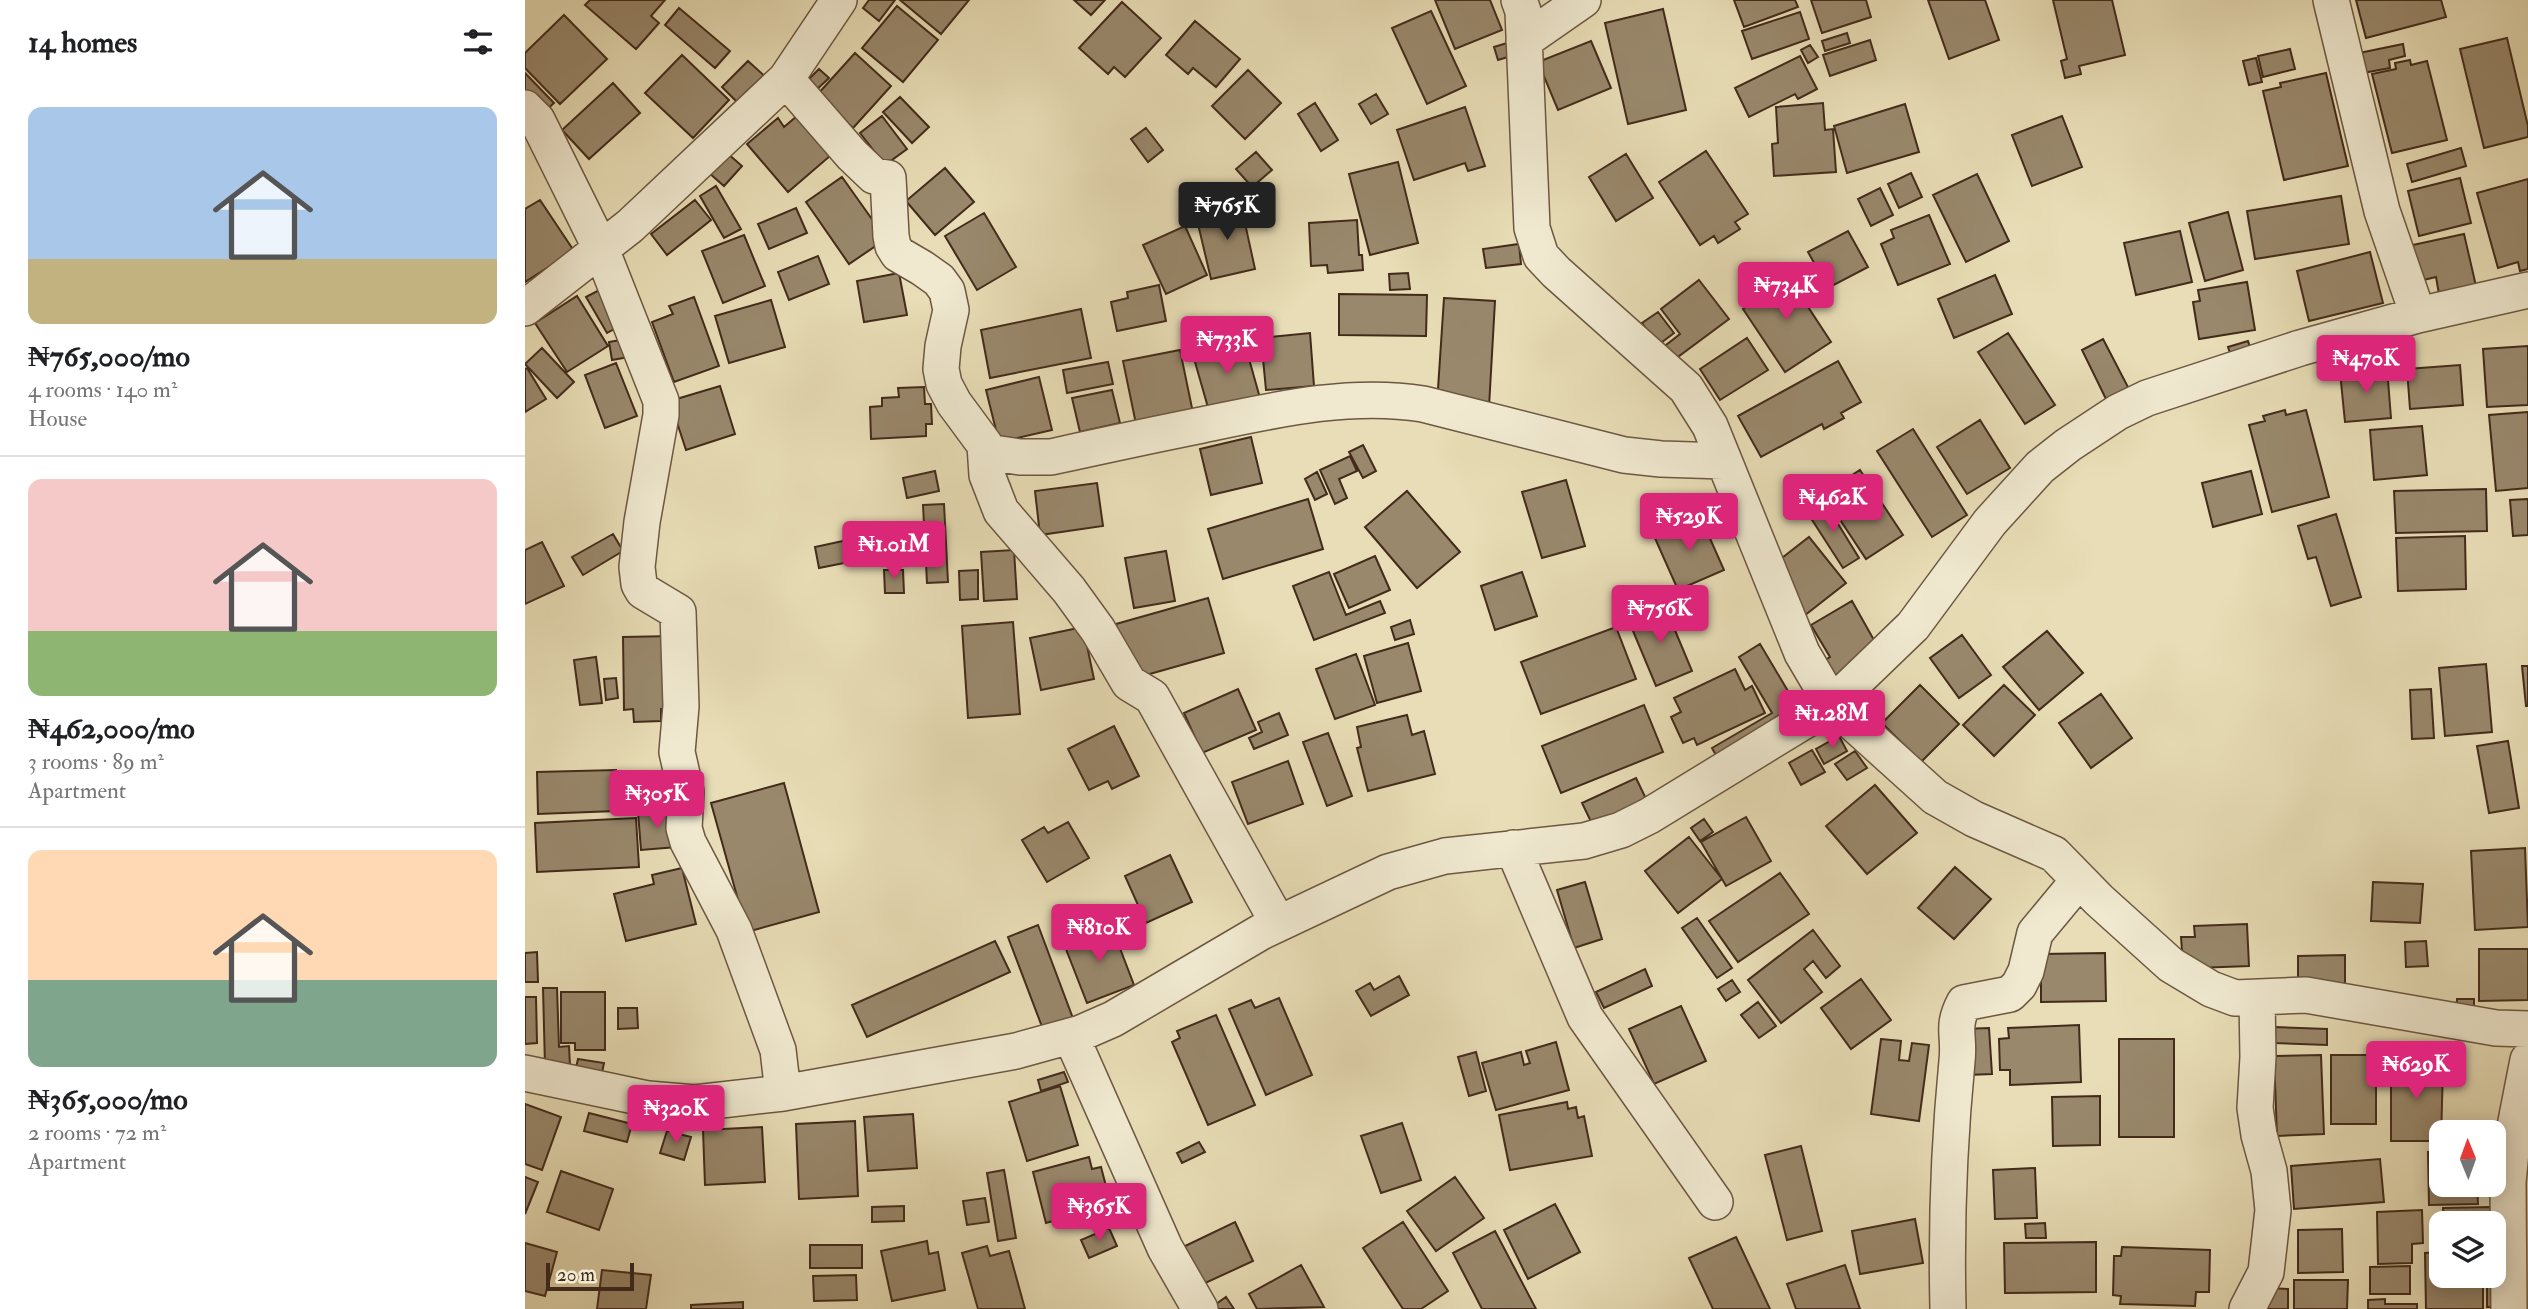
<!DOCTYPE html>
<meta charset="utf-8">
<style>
:root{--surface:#fff;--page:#f6f6f6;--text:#202124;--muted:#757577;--line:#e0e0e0;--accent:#db2777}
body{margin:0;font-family:"IM FELL Double Pica",serif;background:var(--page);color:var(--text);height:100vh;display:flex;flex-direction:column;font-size:26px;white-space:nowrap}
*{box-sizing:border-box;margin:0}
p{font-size:23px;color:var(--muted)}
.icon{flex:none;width:38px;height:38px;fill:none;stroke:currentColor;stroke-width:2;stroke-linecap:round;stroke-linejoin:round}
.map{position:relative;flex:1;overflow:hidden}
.details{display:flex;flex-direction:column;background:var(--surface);width:525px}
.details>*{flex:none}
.needle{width:46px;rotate:359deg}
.buttons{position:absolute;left:1904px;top:1120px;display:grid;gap:14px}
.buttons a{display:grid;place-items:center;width:77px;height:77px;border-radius:14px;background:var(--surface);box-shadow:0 4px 18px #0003;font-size:35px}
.scale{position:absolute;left:21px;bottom:18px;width:88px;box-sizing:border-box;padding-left:7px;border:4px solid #432b1b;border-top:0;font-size:19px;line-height:24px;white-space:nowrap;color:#432b1b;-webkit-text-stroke:5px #f0e9d0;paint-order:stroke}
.price{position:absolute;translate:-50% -60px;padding:0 16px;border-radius:7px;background:var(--accent);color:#fff;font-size:23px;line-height:46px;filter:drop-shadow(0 2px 4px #0008)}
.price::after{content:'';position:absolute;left:50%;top:42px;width:21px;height:16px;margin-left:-10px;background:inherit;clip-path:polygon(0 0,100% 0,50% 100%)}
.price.on{background:#222;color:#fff}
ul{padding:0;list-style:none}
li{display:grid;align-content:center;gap:14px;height:371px;padding:0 28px}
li+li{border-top:2px solid var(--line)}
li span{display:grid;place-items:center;height:217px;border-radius:14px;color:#555}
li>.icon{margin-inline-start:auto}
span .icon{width:126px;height:126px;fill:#fffc;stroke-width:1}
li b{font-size:30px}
h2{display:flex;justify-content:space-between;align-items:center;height:84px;padding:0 28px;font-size:30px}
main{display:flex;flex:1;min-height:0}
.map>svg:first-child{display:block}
.building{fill:#99886c;stroke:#432b1b;stroke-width:2}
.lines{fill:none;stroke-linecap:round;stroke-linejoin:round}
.minor-casing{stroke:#6c5842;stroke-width:38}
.minor{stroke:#f0e9d0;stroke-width:35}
</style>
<main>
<section class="details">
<h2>14 homes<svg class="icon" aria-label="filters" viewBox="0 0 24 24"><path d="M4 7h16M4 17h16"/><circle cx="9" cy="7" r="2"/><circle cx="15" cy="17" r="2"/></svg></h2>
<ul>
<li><span style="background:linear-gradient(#a9c7e8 70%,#c2b280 0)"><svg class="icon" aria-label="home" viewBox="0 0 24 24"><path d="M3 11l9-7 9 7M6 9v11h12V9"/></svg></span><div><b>₦765,000/mo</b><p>4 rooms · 140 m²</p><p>House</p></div></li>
<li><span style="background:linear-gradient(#f6c9c9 70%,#8fb573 0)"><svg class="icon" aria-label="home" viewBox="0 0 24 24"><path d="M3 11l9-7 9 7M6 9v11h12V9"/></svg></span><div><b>₦462,000/mo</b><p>3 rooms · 89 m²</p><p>Apartment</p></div></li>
<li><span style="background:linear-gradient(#ffd9b3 60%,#7fa58c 0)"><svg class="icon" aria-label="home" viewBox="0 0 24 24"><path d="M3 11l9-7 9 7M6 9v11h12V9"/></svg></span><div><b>₦365,000/mo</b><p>2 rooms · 72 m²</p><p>Apartment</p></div></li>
</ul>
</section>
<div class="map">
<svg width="2003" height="1309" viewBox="0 0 2003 1309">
<rect width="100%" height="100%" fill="#e8ddb6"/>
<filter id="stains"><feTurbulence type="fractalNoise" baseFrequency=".00286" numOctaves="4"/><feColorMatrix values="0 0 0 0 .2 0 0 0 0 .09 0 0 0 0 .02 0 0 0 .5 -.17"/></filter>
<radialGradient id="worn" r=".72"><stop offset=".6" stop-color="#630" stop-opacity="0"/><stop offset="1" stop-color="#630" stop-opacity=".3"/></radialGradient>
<path class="building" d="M65,0h75l-14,16 8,7 -23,26 -51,-44z
M344,0h26l-16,21 -16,-13z
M375,0h69l-28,34z
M549,0h31l-14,15z
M910,0h55l12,30 -47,19z
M1209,0h61l3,7 -54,20z
M1286,0h55l5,17 -49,16z
M1403,0h57l14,40 -50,19z
M1528,0h59l13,55 -46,11 2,8 -16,4 -4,-17 6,-2z
M1831,0h85l5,17 -80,21z
M597,2l39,36 -36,39 -11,-10 -6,7 -29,-26z
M372,6l41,34 -35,42 -41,-34z
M154,8l51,43 -15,17 -50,-43z
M1138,9l23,101 -58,14 -23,-101z
M906,11l35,75 -39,18 -35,-76z
M1275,12l9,27 -57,20 -10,-28z
M39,15l43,44 -47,45 -35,-36v-15z
M670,21l45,38 -24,28 -23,-19 -5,6 -22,-19z
M1322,33l3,10 -25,8 -3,-10z
M1982,38l21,88v11l-44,11 -24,-99z
M1345,40l6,20 -46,16 -7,-21z
M1066,41l20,47 -53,22 -20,-48z
M982,43l4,13 -13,4 -4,-13z
M1878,44l2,12 -16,4 1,8 -27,5 -4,-20z
M1285,45l8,12 -10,6 -7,-13z
M1765,49l5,20 -32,8 -5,-21z
M330,53l36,33 -38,42 -36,-33z
M157,55l47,45 -36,38 -48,-45z
M1275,56l17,33 -19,10 -3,-5 -46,23 -14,-29z
M1731,58l6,24 -13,3 -6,-24z
M1885,60l1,5 16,-4 20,79 -55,13 -20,-79 24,-5 -1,-6z
M223,61l21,19 -27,27 -20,-20z
M294,69l10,9 -16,15 -9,-9z
M723,70l33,33 -36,36 -33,-33z
M0,73l29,30 -11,10 -18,-19z
M1801,73l22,93 -64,14 -21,-89 18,-4 -1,-4z
M88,83l27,30 -51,46 -27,-29z
M851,94l12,20 -17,10 -12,-20z
M375,97l29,30 -17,16 -29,-31z
M790,103l23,37 -17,11 -23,-37z
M1298,103l2,27 8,-1 3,43 -62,4 -2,-32 6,-1 -2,-36z
M1380,104l14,48 -72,21 -13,-47z
M940,107l20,59 -17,5 -3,-8 -51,17 -17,-50z
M272,116l33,40 -42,36 -41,-48 31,-26 6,9z
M357,116l25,33 -22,16 -25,-32z
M1537,116l20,51 -50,19 -20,-51z
M621,128l17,22 -15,12 -17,-23z
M1936,148l5,18 -54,16 -5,-18z
M1181,151l42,63 -13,8 5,7 -22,14 -4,-7 -14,9 -41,-63z
M731,152l16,18 -20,17 -16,-18z
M202,153l15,13 -18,20 -15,-13z
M1101,154l27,44 -37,23 -27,-44z
M873,162l20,81 -48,12 -21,-81z
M420,168l29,34 -39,33 -29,-34z
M1386,173l11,24 -23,11 -11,-24z
M1452,174l32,67 -43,21 -33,-67z
M317,177l44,62 -37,25 -43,-62z
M1935,178l11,45 -52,13 -11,-45z
M2003,179v90l-8,2 -2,-9 -20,6 -21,-75z
M191,186l25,43 -17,9 -24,-42z
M1355,188l13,27 -22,11 -13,-27z
M714,196l16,73 -44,10 -13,-55 30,-7 -4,-18z
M1816,196l8,48 -94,15 -8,-48z
M15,200l34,51 -49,31v-73z
M170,200l16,20 -44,35 -16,-21z
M271,208l11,25 -38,16 -11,-25z
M1703,212l15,58 -38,11 -16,-58z
M459,213l32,54 -39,23 -32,-54z
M1404,215l21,49 -52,21 -17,-41 13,-6 -3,-8z
M832,220l2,35h3l1,15 -35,3 -1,-8 -16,1 -2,-43z
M660,226l22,49 -41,19 -23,-49z
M1323,231l20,36 -40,21 -20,-36z
M1655,231l12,51 -56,13 -12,-52z
M1939,234l12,52 -37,8 -3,-17 -21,5 -7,-36z
M219,235l21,51 -42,17 -21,-52z
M994,244l2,20 -35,4 -3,-19z
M1845,252l13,51 -74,18 -12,-50z
M293,256l11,28 -40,16 -11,-28z
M1254,270l7,10 3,-2 42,64 -46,30 -42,-63 19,-13 -7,-11z
M374,273l8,42 -43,7 -7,-41z
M883,273l2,16 -20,1 -1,-16z
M1470,275l17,39 -58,24 -16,-39z
M1174,280l30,39 -58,43 -10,-13 19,-15 -19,-25z
M1722,282l8,48 -56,9 -6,-37 7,-1 -2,-11z
M634,285l7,36 -49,10 -6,-29 17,-4 -1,-6z
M80,287l20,36 -18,10 -21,-36z
M814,294l88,1 -1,41 -87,-1z
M52,296l31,50 -41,26 -32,-49z
M169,297l25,69 -45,16 -22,-60 21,-8 -4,-8z
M919,298l51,3 -6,106 -52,-3z
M246,300l14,47 -56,16 -14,-47z
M556,309l10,49 -101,20 -9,-48z
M1133,312l16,21 -16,12 -16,-22z
M785,333l4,53 -48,4 -5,-52z
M1483,333l47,72 -30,19 -47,-72z
M1222,338l21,32 -48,30 -20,-31z
M101,339l3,18 -17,3 -3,-18z
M1578,339l26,50 -22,12 -25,-51z
M719,341l16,57 -51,13 -16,-56z
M1723,341l6,18 -20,6 -6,-18z
M2003,346v59l-41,2 -4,-58z
M17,348l32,34 -17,16 -32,-34z
M655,350l13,63 -57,11 -13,-63z
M1313,361l23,41 -20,11 3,5 -20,11 -2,-5 -61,33 -23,-41z
M583,362l5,22 -46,9 -4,-23z
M91,363l21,53 -32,12 -20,-53z
M1935,365l3,40 -53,4 -3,-40z
M2,368l19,31 -21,13v-43z
M1862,368l4,50 -46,4 -5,-50z
M514,377l13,53 -53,12 -13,-52z
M195,386l15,48 -49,16 -16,-49z
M399,387l1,17h6l1,20h-6v12l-55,3 -1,-32 12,-1v-8l17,-1 -1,-9z
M587,390l8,33 -40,9 -8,-34z
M1760,410l1,5 20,-5 23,87 -57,15 -23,-87 16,-4 -2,-5z
M2003,412v76l-32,3 -7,-76z
M1455,420l30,48 -43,26 -30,-47z
M1897,426l5,49 -53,5 -4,-50z
M1388,429l54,86 -35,22 -55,-86z
M726,437l11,46 -51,12 -11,-46z
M838,445l13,26 -13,7 -14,-26z
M825,456l7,15 -18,8 8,19 -12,6 -15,-34z
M1335,470l43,65 -37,24 -43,-65z
M410,471l4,20 -32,7 -4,-20z
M1726,471l11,43 -49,13 -11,-44z
M792,472l10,22 -12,6 -10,-21z
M1041,480l19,66 -43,12 -20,-66z
M572,483l6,43 -63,9 -5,-44z
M1961,489l1,42 -91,2 -2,-42z
M882,491l53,61 -43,36 -52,-61z
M783,499l15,50 -100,30 -15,-50z
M2003,499v36l-15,1 -3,-36z
M1299,501l35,57 -16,10 -36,-56z
M419,504l4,78 -21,1 -4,-78z
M1811,514l25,83 -30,9 -15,-49 -8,2 -10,-33z
M1175,516l24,54 -46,20 -24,-54z
M355,533l4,22 -65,13 -4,-21z
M88,534l10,17 -40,24 -11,-18z
M1940,536l1,53 -68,2 -2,-53z
M1284,537l37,46 -42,33 -26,-55z
M17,542l22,44 -39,18v-54z
M489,550l3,49 -33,2 -3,-49z
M641,551l9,50 -41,7 -9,-50z
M850,556l15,34 -41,18 -15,-34z
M359,570h19l1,23h-19z
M453,570v29l-18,1 -1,-29z
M804,572l17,43 34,-14 5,12 -71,27 -21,-54z
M997,572l15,44 -42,14 -14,-44z
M683,598l16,55 -92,26 -16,-55z
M1327,601l31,55 -53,30 -13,-21 13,-8 -19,-32z
M1139,604l28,67 -36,15 -28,-67z
M885,620l4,14 -19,6 -4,-13z
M488,622l7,92 -52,4 -6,-92z
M558,627l11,52 -53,11 -11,-52z
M1091,627l20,52 -95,35 -20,-52z
M1522,631l36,42 -44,37 -36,-43z
M1437,635l29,40 -32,23 -29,-40z
M148,636l2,73h-14v12l-27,1 -1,-13 -9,1 -1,-73z
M883,643l13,48 -44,12 -13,-47z
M1235,644l44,74 -82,48 -10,-18 60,-35 -33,-56z
M831,654l19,51 -40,14 -19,-50z
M71,657l6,46 -22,2 -6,-45z
M1961,664l6,68 -47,4 -6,-68z
M1997,666h6v40h-2z
M1210,669l10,21 7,-4 13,27 -68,32 -3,-7 -11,5 -12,-26 10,-5 -7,-14z
M91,678l2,20 -12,2 -2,-21z
M1395,685l39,39 -38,38 -39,-39z
M1479,685l31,30 -41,41 -31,-31z
M713,689l18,41 -54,23 -18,-40z
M1906,689l3,49 -22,1 -2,-49z
M1576,694l31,44 -41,30 -32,-45z
M1119,705l19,47 -102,41 -19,-47z
M754,713l9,22 -34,14 -5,-11 13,-6 -4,-10z
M882,715l5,20 12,-4 11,43 -67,17 -11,-43 4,-1 -4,-20z
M589,726l25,50 -27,13 -4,-8 -19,9 -21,-41z
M803,733l24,63 -25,10 -24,-64z
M1314,736l8,15 -23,13 -8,-15z
M1983,741l11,67 -30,5 -12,-67z
M1287,750l13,22 -24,13 -12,-22z
M1330,751l12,17 -20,12 -12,-16z
M763,761l15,43 -55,20 -16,-42z
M91,770v41l-78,3 -1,-42z
M1111,778l13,27 -54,25 -13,-27z
M259,783l35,129 -72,20 -36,-129z
M1350,785l42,48 -50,41 -41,-48z
M148,809l4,38 -36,3 -3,-38z
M1221,817l25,44 -45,25 -25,-44z
M111,818l3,49 -102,5 -2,-49z
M1179,819l9,13 -13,9 -9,-13z
M543,822l21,36 -42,24 -25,-42 22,-13 4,6z
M1164,837l33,42 -44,34 -33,-42z
M2000,848l3,79 -53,3 -4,-79z
M645,855l22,47 -46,21 -21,-47z
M1430,867l36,32 -37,40 -36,-31z
M157,868l14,56 -70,17 -12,-47 40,-10 -2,-9z
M1255,873l29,41 -71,48 -29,-41z
M1060,882l17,57 -28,9 -17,-58z
M1848,882l50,2 -3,39 -49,-2z
M1172,918l35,50 -15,10 -35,-50z
M1722,924l2,42 -53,2 -13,-4 -2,-27h14l-1,-11z
M513,925l36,96 -30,11 -36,-95z
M586,925l23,60 -47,18 -23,-59z
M1288,930l27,36 -14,12 -13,-17 -9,8 18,23 -41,31 -33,-43z
M470,941l15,31 -143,65 -15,-32z
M1901,941l2,25 -22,1 -1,-25z
M1954,949h49v51l-49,1z
M12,952l1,30h-13v-29z
M1580,953l1,48 -65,1v-48z
M1820,955v29l-47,1v-29z
M1120,969l7,17 -48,22 -8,-16z
M874,976l10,19 -38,21 -15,-25 14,-8 4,7z
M1336,979l30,41 -40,29 -30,-41z
M1207,980l8,12 -14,9 -8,-12z
M18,988h14l2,59 10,-1 1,20h-25z
M36,992h44v58h-30v-7h-14z
M0,997h11l1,46 -12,1z
M754,998l33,77 -46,20 -37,-86 22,-9 4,8z
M1932,999h17v17l-18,-1z
M1233,1002l18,24 -17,12 -18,-23z
M1156,1006l25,55 -52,23 -25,-55z
M93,1008h19l1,20 -20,1z
M691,1015l39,90 -47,20 -36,-83 8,-4 -3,-7z
M1554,1025l2,57 -71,3v-15h-10l-1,-31 10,-1 -1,-10z
M1750,1027l52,2v16l-53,-2z
M1464,1028l3,46 -25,1 -5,-46z
M1356,1039l20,2 -2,19 10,1 3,-18 17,2 -10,76 -48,-7z
M1594,1039h55v98h-55z
M1031,1042l13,48 -73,20 -14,-47 39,-11 3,13 6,-2 -4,-12z
M951,1052l10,39 -17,5 -11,-39z
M1796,1055l3,79 -47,2 -3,-80z
M1806,1055h45v69h-45z
M53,1059l26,4 -5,24 -26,-5z
M1866,1059h36l-1,8h17l-2,74h-50z
M539,1072l4,10 -27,9 -3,-11z
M535,1086l18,59 -51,16 -18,-59z
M1575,1096v49l-47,1 -1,-49z
M1042,1102l1,7 8,-2 2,11 6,-2 8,40 -82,14 -11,-55z
M0,1104l36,13 -19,53 -17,-6z
M64,1113l43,11 -5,18 -43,-11z
M388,1114l4,54 -49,3 -4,-54z
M330,1121l3,75 -59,3 -3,-75z
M877,1123l19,57 -40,13 -20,-57z
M237,1127l3,55 -60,3 -2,-55z
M142,1131l24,6 -7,23 -24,-7z
M674,1142l6,10 -23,11 -5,-10z
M1276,1146l21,85 -35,9 -22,-85z
M1916,1151v34h36l1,19 -49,1 -1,-53z
M564,1157l3,12 9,-2 7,27 -8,3 3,10 -57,16 -13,-51z
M1855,1159l4,43 -90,7 -3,-43z
M1510,1168l2,50 -42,1 -2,-49z
M479,1170l12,68 -18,3 -11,-68z
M36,1171l52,18 -14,41 -52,-18z
M0,1177l13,5 -13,32z
M930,1177l29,41 -48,33 -29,-40z
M601,1190l6,14 -21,8 -5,-14z
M460,1198l4,24 -22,3 -4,-24z
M1030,1204l25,48 -52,27 -24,-49z
M379,1206v15l-32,1v-15z
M1967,1207v16h-48l-1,-15z
M1897,1210l1,33 -11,1v19l-34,1 -1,-52z
M1390,1219l8,44 -63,11 -8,-43z
M710,1222l18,39 -52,24 -18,-38z
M878,1222l45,69 -27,18h-18l-40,-61z
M1520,1223l1,15h-20l-1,-14z
M1906,1227h10v19l-9,1z
M584,1228l8,18 -28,12 -8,-18z
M1817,1229l1,43 -45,1v-43z
M970,1231l41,78h-54l-29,-56z
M1211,1237l34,72h-57l-24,-51z
M402,1241l2,13 9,-2 7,38 -53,11 -11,-50z
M1571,1242v50l-91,1 -1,-50z
M0,1243l32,9 -12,44 -20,-5z
M285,1245h52v23h-52z
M462,1246l3,10 19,-5 16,58h-47l-16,-56z
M1597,1247l88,3 -1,42h-13l-1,14 -75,-2 1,-8 -8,-1 1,-39h7z
M1916,1252v24h42v33h-57l-1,-56z
M776,1265l23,42 -67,2 -8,-15z
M1320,1265l15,44h-64l-9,-25z
M1885,1266v28h-40v-27z
M77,1270l49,5 -5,34h-49z
M331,1275l1,25 -43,1 -1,-25z
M1962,1276h7l4,31h-11z
M1769,1280h54l-1,29h-53z
M1743,1288l20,1v20h-21z
M701,1297l8,12h-25z
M1860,1299v5h32v5h-49v-9z
M218,1302v7h-52v-4z"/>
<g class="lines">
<g class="minor-casing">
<path id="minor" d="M994,0l4,11 9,217 9,28 15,16 130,116 24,38 92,227 30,51 103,93 39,22 80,35 45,46 72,65 40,24 24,9 71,-3 190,33 32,1
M1806,0l51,211 36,104
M999,41l59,-41
M261,79l66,76 22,21 14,2 3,58 2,10 5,8 24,14 17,12 8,11 4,19 -8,36 -2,23 3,15 10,19 31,42 2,30 14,36 68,79 29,40 31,53 23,14 126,226
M0,108l12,12 64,129 60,152v14l-19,107 -5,45 2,17 4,7 35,21 3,94 -4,46 9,40 -2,36 4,14 46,88 44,120 5,43
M0,308l105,-82 156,-147 53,-79
M462,452l33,5h31c50,-11 101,-22 151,-32 72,-15 148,-33 221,-21l201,51 37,4 63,2
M988,848l72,169 130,185
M546,1036l94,212 35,61
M0,1073l123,26 47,4 88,-10 233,-42 65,-18 32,-14 148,-87 127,-60 57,-16 139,-15 37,-11 28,-14 183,-112 81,-78 77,-104 50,-55 28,-22 50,-33 29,-14 153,-50 118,-33 110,-25
M1423,1309c-2,-83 1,-166 9,-248 3,-26 -6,-33 7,-58l46,-9 9,-9 7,-14 9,-38 44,-53
M1722,1309l19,-37 7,-62 -4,-39 -10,-36 -4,-27 3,-51 -1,-59
M1984,1309l-1,-127 4,-40 16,-82"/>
</g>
<use href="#minor" class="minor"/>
</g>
<rect width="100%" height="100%" filter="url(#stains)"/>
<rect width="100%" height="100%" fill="url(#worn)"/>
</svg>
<div class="buttons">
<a><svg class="needle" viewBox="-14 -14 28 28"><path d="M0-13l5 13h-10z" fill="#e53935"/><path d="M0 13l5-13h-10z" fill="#757577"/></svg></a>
<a><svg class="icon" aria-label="layers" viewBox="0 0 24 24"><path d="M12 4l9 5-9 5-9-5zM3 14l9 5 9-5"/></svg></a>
</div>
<div class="scale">20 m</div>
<b class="price on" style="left:702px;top:242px">₦765K</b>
<b class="price" style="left:1261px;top:322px">₦734K</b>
<b class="price" style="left:702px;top:376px">₦733K</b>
<b class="price" style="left:1841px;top:395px">₦470K</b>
<b class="price" style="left:1308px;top:534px">₦462K</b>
<b class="price" style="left:1164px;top:553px">₦529K</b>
<b class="price" style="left:369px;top:581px">₦1.01M</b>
<b class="price" style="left:1135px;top:645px">₦756K</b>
<b class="price" style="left:1307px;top:750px">₦1.28M</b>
<b class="price" style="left:132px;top:830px">₦305K</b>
<b class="price" style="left:574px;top:964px">₦810K</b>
<b class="price" style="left:1891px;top:1101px">₦629K</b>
<b class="price" style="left:151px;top:1145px">₦320K</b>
<b class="price" style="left:574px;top:1243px">₦365K</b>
</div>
</main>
